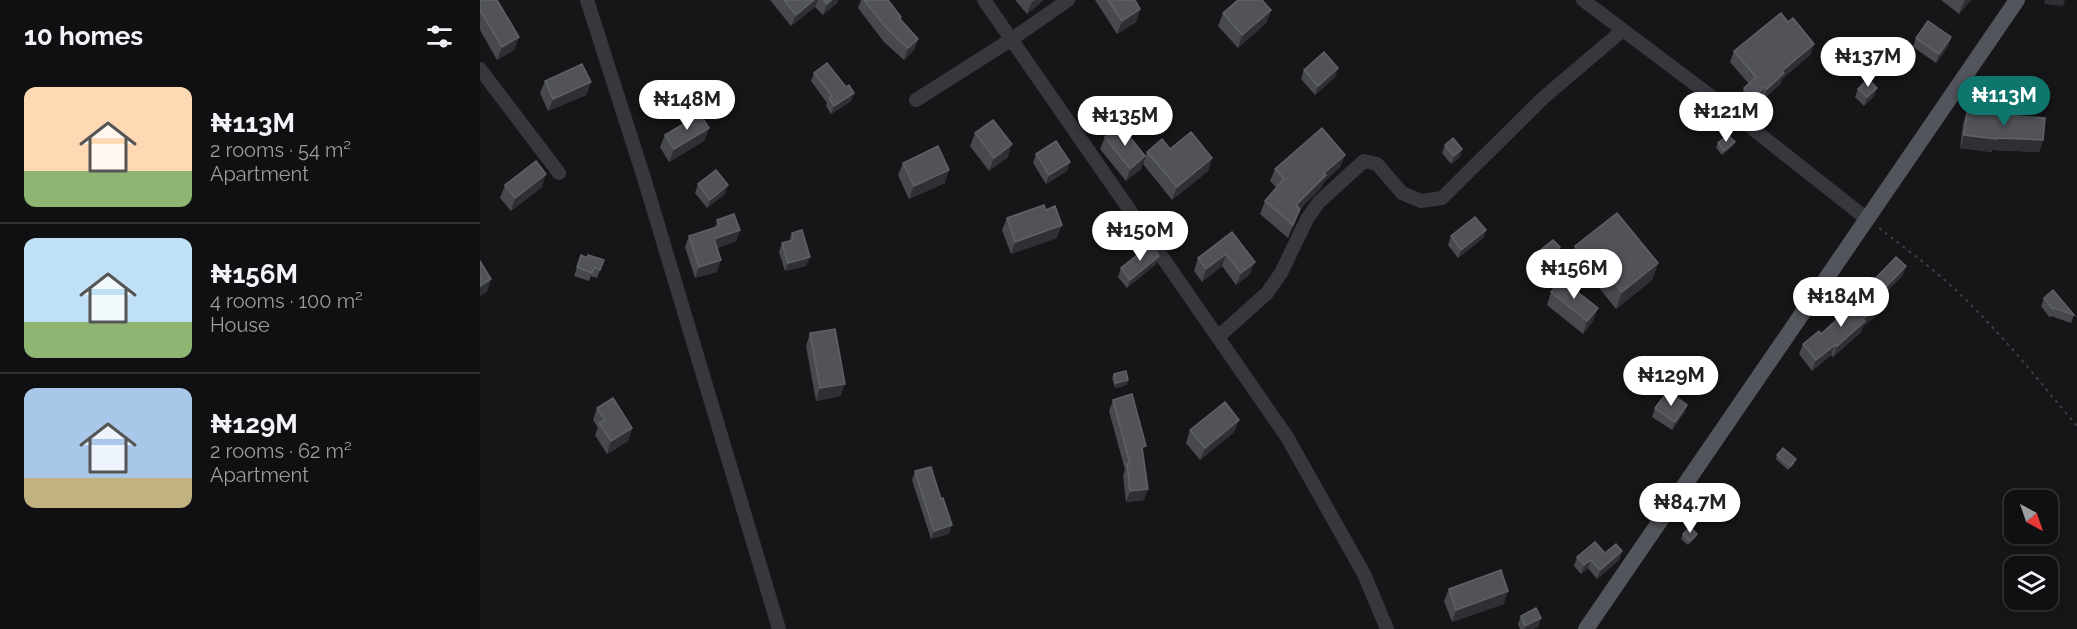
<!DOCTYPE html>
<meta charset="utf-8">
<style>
:root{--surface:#101012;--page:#19191b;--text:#f1f3f6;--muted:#9c9d9f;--line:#303032;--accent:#0f766e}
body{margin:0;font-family:Raleway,sans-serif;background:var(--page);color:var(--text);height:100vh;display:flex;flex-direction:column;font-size:22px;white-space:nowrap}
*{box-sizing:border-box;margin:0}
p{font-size:20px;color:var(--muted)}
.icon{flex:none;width:33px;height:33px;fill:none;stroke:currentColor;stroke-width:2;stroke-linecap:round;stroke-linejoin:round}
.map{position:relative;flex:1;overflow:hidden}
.panel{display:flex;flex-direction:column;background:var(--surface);width:480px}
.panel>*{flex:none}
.needle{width:39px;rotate:140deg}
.tools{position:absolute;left:1524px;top:490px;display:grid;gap:12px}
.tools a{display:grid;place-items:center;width:54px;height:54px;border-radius:12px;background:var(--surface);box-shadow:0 3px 9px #0003,0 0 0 2px var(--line);font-size:30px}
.price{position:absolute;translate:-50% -51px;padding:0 14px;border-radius:21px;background:#fff;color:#222;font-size:20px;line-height:39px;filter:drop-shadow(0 2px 3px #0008)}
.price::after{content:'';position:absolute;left:50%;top:36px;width:18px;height:14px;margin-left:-9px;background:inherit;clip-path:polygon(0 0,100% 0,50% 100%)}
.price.selected{background:var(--accent);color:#fff}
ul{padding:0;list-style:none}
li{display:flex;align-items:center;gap:18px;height:150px;padding:0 24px}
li+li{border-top:2px solid var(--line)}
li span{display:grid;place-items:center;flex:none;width:168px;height:120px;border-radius:12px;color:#555}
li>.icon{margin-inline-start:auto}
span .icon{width:72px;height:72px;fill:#fffc;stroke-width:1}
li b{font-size:26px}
h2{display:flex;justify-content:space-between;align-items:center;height:72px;padding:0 24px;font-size:26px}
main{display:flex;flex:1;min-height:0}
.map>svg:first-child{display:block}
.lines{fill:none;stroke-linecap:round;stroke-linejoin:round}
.path{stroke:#3d3f44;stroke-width:2;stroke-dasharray:3 4.5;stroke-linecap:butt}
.minor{stroke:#37383d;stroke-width:14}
.major{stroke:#53555c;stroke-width:16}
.wall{fill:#47494d}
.shaded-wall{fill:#2f3033}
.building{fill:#525359;stroke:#5f6168;stroke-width:1.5}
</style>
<main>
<section class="panel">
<h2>10 homes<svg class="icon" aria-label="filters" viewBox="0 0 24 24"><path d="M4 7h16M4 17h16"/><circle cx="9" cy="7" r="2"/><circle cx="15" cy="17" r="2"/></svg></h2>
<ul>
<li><span style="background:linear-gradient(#ffd9b3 70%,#8fb573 0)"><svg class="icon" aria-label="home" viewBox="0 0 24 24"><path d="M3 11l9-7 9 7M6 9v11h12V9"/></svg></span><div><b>₦113M</b><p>2 rooms · 54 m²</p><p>Apartment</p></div></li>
<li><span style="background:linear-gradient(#bfe0f5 70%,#8fb573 0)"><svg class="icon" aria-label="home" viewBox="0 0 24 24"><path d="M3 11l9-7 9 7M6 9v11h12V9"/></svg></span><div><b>₦156M</b><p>4 rooms · 100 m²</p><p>House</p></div></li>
<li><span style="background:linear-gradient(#a9c7e8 75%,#c2b280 0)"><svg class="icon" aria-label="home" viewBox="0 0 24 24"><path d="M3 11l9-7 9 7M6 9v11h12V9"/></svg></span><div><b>₦129M</b><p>2 rooms · 62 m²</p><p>Apartment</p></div></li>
</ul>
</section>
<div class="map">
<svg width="1597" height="629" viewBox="0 0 1597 629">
<rect width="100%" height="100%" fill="#161618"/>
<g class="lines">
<path class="path" d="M1399,228c32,25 67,50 95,80 37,37 69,78 103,118"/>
<path class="minor" d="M107,0l57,178 135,451
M504,0l303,437 77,137 23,55
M1103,0l137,103 147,116
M0,69l79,104
M436,100l96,-61 56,-39
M738,337l49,-44 14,-20 26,-54 12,-17 45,-41 13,3 25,29 19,8 21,-3 101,-100 80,-68"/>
<path class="major" d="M1106,629l431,-629"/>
</g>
<path class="wall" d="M0,0l39,37 -5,13 -17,10 -17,-30z
M290,0h68l-1,3 -14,12 -8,-8 -24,19z
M381,0h27l13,17v3l17,19 -4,11 -10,10 -20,-18 -26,-34z
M535,0h29l-17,14z
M615,0h40l5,9 -4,13 -19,12z
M1461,0h30l-12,14z
M791,10l-5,13 -28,25 -20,-22 5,-13z
M1308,22l26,22 -4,11 -27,23 -3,6 -17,16 -2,-3 -12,11 -9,-9 4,-11 5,-4 -19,-22 4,-11z
M1471,37l-3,9 -12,17 -23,-16 3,-9z
M858,68l-3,9 -20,18 -14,-16 3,-9z
M334,73l32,14 8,6 -3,8 -20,13 -5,-8 1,-3 -16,-22z
M65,81l46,1 -5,13 -38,16 -8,-18z
M1378,89l16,7 -10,10 -9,-9z
M1487,112l76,28 -4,12 -47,-2v2l-32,-4 3,-24z
M229,128l-5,13 -35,21 -9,-15 5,-12z
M495,133l33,24 -19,14 -19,-25z
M625,137l36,32 -15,12 -26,-32z
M1238,143l15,3 -11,9 -6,-7z
M965,145l17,4 -3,9 -8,6 -9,-11z
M690,149l42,9 -4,13 -36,29 -29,-36 4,-12z
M556,154l31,17 -21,13 -13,-21z
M865,155l-5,12 -16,15 -3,6 -21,21 -12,29 -28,-24 5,-13 12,-13 -7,-7 5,-12z
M423,163l42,20 -36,16 -11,-24z
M218,184l27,10 -18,14 -12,-15z
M25,185l37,2 -31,24 -11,-13z
M527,218l50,20 -46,16 -9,-24z
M237,220l23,10 -4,11 -19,7v24l-22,6 -10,-31 4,-11 26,-8z
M1006,230l-3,8 -25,20 -10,-13 3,-9z
M752,232l18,42 -14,11 -14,-19 -20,16 -8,-11 4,-13z
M312,233l14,33 -21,5 -6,-19 3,-9 7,-2z
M1095,246l83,17 -6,17 -36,29 -20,-25 -6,5 -21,-26z
M101,255l6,3 17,2 -7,18 -6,-2 -2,5 -15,-5z
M679,256l-3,8 -29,24 -9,-11 3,-9z
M1076,256l-21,17 -6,-8 3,-8z
M1423,275l-25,26 -10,-9 3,-9z
M1071,292l42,29 -10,13 -36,-29z
M1564,298l30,17 -3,8 -20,-7 -1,2 -9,-12z
M1395,317l-12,9 -2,6 -28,25 -2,-2 -19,16 -13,-17 4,-10 18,-10z
M330,333l35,51 -5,12 -24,5 -10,-55z
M634,374l14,6 -1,5 -12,3 -3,-10z
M633,400l30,54 1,46 -18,2 -3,-27 2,-5 -16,-59z
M1207,405l-3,8 -12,17 -20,-13 3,-9z
M117,408l35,20 -4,13 -21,13 -12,-19 3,-7 -5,-8z
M759,420l-5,12 -34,28 -14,-17 4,-13z
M1297,455l19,4 -2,5 -6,6 -12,-11z
M435,471l34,63 -18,5 -19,-59z
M1203,534h14l-2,4 -7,7 -7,-6z
M1142,551l-3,9 -22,19 -9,-11 -7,6 -7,-8 3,-9z
M969,589l55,15 -52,18 -8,-21z
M1041,616l20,2 -3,9 -5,2h-13l-2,-5z"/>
<path class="shaded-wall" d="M334,0h4l-3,7 -24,19 5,-11z
M351,0h7l-1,3 -14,12 4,-11z
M555,0h9l-17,14 4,-11z
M1485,0h6l-12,14 5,-12z
M1565,0h20l-2,6 -19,-2z
M660,9l-4,13 -19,12 5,-13z
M791,10l-5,13 -28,25 4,-13z
M39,37l-5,13 -17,10 5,-13z
M1471,37l-3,9 -12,17 3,-9z
M438,39l-4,11 -10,10 4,-12z
M1334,44l-4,11 -27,23 -3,6 -17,16 4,-11 15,-18z
M858,68l-3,9 -20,18 3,-9z
M111,82l-5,13 -38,16 5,-12z
M1285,87l-4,10 -12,11 4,-10z
M1397,88l-3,8 -10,10 3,-9z
M374,93l-3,8 -20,13 3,-8z
M229,128l-5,13 -35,21 5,-13z
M1484,135l79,5 -4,12 -47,-2v2l-32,-4z
M1255,142l-2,4 -11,9 2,-4z
M532,144l-4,13 -19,14 5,-13z
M982,149l-3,9 -8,6 3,-8z
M865,155l-5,12 -16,15 -3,6 -21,21 -12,29 5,-13 3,-20 28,-32z
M665,156l-4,13 -15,12 4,-12z
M732,158l-4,13 -36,29 5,-13z
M590,162l-3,9 -21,13 3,-9z
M469,170l-4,13 -36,16 5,-13z
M66,174l-4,13 -31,24 4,-13z
M248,185l-3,9 -18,14 3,-8z
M582,225l-5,13 -46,16 4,-12z
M260,230l-4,11 -26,10 4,-12z
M1006,230l-3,8 -25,20 3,-8z
M1080,247l-4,9 -21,17 3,-9z
M746,254l-4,12 -20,16 4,-13z
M679,256l-3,8 -29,24 3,-8z
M330,257l-4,9 -21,5 3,-8z
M241,260l-4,12 -22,6 4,-11z
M775,262l-5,12 -14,11 5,-12z
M1178,263l-6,17 -36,29 6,-17z
M1426,266l-3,9 -25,26 3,-9z
M1122,268l-6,16 -6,5 6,-17z
M11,279l-4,13 -7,4v-10z
M1399,307l-4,10 -12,9 -2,6 -28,25 4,-11 26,-27z
M1118,308l-5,13 -10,13 4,-13z
M1355,345l-4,10 -19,16 4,-11z
M648,380l-1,5 -12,3 1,-5z
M365,384l-5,12 -24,5 4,-13z
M1207,405l-3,8 -12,17 3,-8z
M759,420l-5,12 -34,28 5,-12z
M152,428l-4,13 -21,13 4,-13z
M668,489l-4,11 -18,2 4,-11z
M472,525l-3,9 -18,5 3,-8z
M1217,534l-2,4 -7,7 2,-4z
M1142,551l-3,9 -22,19 3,-9z
M1111,560l-3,8 -7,6 3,-9z
M1028,591l-4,13 -52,18 4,-12z
M1061,618l-3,9 -5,2h-9l1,-3z"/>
<path class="building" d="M0,0h17l22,37 -17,10 -22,-37z
M304,0h30l-18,15z
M344,0h7l-4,4z
M384,0h24l13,17 -1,2 18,20 -10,9 -20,-18z
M628,0h27l5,9 -18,12z
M758,0h24l9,10 -29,25 -19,-22z
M1301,13l7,9 5,-4 21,26 -32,27 2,2 -17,16 -2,-2 -12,11 -9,-10 12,-11 -22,-26z
M1448,21l23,16 -12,17 -23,-16z
M844,52l14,16 -20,18 -14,-16z
M347,63l19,24 3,-2 5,8 -20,13 -5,-8 3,-2 -18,-23z
M102,64l9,18 -38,17 -8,-18z
M1388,79l9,9 -10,9 -9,-8z
M1487,112l78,6 -2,22 -46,-2 -1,1 -32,-4z
M220,114l9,14 -35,21 -9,-14z
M513,120l19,24 -18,14 -19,-25z
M640,125l25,31 -15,13 -25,-32z
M842,128l23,27 -21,18 2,2 -30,30 4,4 -7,16 -28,-24 19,-22 -9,-10z
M711,132l21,26 -35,29 -30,-35 15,-13 8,10z
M1248,135l7,7 -11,9 -6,-8z
M973,138l9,11 -8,7 -9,-11z
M576,141l14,21 -21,13 -13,-21z
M458,146l11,24 -35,16 -11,-23z
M56,161l10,13 -31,24 -10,-13z
M236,170l12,15 -18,15 -12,-16z
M564,205l2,5 9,-4 7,19 -47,17 -8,-24z
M1137,213l41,50 -36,29 -20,-24 -6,4 -21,-26z
M254,214l6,16 -26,9 7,21 -22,7 -10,-31 31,-10 -3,-6z
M995,217l11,13 -25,20 -10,-14z
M322,230l8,27 -22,6 -6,-20 11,-3 -1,-7z
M752,232l23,30 -14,11 -15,-19 -20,15 -8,-11z
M1073,240l7,7 -22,17 -6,-7z
M671,244l8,12 -29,24 -9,-12z
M101,255l6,3 1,-3 16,5 -4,10 -6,-3 -2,6 -15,-6z
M1416,257l10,9 -25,26 -10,-9z
M0,261l11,18 -11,7z
M1081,279l37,29 -11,13 -36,-29z
M1573,290l21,25 -20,-7 -1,1 -9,-11z
M1391,295l8,12 -16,12 2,2 -28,25 -2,-1 -19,15 -13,-16 16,-13 2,3 31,-28z
M355,329l10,55 -25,4 -10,-55z
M646,371l2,9 -12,3 -2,-9z
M1188,391l19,14 -12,17 -20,-14z
M652,394l14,52 -4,1 6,42 -18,2 -3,-27h3l-17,-64z
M133,398l19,30 -21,13 -12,-18 6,-3 -8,-12z
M745,402l14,18 -34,28 -15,-18z
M1303,448l13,11 -6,7 -13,-11z
M451,467l10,32 2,-1 9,27 -18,6 -19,-60z
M1210,527l7,7 -7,7 -7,-7z
M1115,542l10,11 11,-9 6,7 -22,19 -9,-10 -7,5 -7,-8z
M1021,570l7,21 -52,19 -7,-21z
M1056,608l5,10 -16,8 -4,-10z"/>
</svg>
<div class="tools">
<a><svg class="needle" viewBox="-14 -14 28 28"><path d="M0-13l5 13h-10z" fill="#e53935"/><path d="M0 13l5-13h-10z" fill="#9c9d9f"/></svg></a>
<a><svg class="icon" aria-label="layers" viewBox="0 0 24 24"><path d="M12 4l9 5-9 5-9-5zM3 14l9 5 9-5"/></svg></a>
</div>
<b class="price" style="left:1388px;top:88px">₦137M</b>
<b class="price selected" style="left:1524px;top:127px">₦113M</b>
<b class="price" style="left:207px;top:131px">₦148M</b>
<b class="price" style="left:1246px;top:143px">₦121M</b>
<b class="price" style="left:645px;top:147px">₦135M</b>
<b class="price" style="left:660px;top:262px">₦150M</b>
<b class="price" style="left:1094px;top:300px">₦156M</b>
<b class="price" style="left:1361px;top:328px">₦184M</b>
<b class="price" style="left:1191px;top:407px">₦129M</b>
<b class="price" style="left:1210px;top:534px">₦84.7M</b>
</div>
</main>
